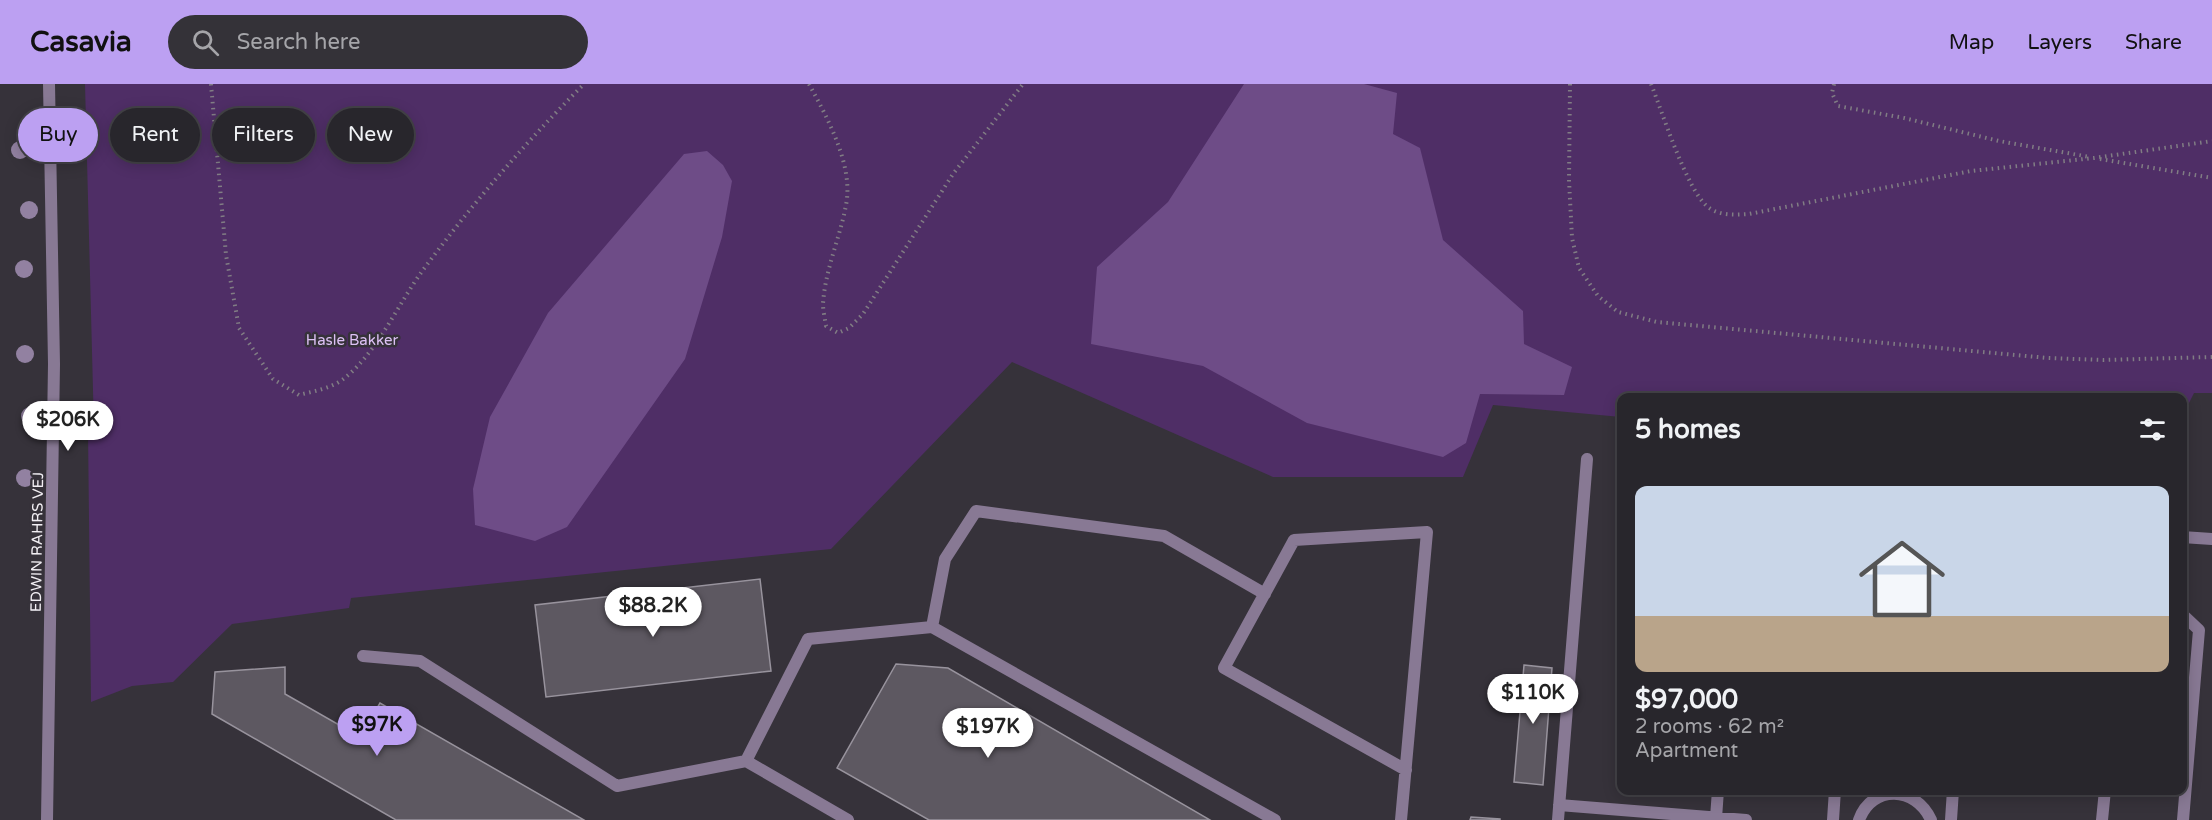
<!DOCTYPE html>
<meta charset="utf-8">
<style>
:root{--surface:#28262c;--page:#343238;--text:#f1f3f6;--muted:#a5a5a9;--line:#444348;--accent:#bca0f2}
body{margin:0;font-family:"Varela Round",sans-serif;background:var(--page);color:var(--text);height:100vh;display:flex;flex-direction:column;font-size:22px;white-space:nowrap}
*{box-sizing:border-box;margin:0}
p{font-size:20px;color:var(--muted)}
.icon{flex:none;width:33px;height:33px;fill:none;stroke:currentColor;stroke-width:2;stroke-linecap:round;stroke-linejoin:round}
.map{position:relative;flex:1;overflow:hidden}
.sheet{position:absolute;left:1617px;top:309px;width:570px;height:402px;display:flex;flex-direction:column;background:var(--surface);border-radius:12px;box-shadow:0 3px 15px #0003,0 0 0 2px var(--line)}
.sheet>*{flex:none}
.guide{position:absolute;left:18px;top:24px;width:570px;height:54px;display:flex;gap:12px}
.price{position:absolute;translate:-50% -51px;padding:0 14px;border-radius:21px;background:#fff;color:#222;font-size:20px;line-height:39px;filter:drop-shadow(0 2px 3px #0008)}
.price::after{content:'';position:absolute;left:50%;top:36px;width:18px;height:14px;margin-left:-9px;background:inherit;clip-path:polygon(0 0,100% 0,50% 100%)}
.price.active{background:var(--accent);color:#111}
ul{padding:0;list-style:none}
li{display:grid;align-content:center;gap:12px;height:318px;padding:0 18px}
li+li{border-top:2px solid var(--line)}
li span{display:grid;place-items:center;height:186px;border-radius:12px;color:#555}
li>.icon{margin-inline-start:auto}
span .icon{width:108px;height:108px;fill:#fffc;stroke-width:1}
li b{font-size:26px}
h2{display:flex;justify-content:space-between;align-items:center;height:72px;padding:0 18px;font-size:26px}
.pill{padding:0 21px;border-radius:27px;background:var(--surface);box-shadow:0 3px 15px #0003,0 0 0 2px var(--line);font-size:21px;line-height:54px}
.pill.active{background:var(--accent);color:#111}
header{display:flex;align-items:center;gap:36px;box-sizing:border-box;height:84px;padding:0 30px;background:var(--accent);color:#111}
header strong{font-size:28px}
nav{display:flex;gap:33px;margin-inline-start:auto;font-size:21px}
.search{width:420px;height:54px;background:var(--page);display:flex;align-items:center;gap:15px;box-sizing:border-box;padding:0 21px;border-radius:33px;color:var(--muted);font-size:22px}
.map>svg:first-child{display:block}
.green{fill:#4f2e66}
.water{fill:#6e4c87}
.building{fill:#5d5861;stroke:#98939d;stroke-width:1.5}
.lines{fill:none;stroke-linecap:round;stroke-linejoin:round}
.path{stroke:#817d84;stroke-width:4;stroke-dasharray:1.5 4.5;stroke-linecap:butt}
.service{stroke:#887994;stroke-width:12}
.tertiary{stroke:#887994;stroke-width:12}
.tree{fill:#9281a1}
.labels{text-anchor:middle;stroke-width:5;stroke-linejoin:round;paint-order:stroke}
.park-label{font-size:15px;fill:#ddc1f5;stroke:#36323a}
.street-label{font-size:15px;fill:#f2eff4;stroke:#36323a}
</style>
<header>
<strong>Casavia</strong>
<div class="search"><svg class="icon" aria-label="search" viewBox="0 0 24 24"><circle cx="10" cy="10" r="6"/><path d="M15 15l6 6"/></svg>Search here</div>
<nav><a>Map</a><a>Layers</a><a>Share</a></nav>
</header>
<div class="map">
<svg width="2212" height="736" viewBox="0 0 2212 736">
<rect width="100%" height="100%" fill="#36323a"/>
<path class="green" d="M85,0h2127v309h-18l-11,22 -1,-17h-560l-1,19 -128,-12 -30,72h-190l-261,-115 -181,187 -480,49 -2,10 -117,16 -59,58 -41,4 -41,16 -3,-272 6,-2z"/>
<path class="water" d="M1244,0h120l33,9 -4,41 27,14 23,92 80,71 1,33 48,23 -8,28 -84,-1 -14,49 -23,14 -136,-34 -104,-57 -112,-22 6,-77 71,-65z
M707,67l16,14 9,16 -10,56 -37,122 -118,168 -32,14 -60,-16 -2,-36 17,-72 58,-104 136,-159z"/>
<path class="building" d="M760,495l11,92 -225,26 -11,-92z
M896,580l52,4 262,152h-281l-92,-52z
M1524,581l28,3 -9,117 -29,-3z
M285,583v27l75,43 20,-34 204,117h-188l-184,-106 3,-42z
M1471,733l29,2v1h-30z"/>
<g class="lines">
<path class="path" d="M211,0l15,171 13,73 34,51 26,16c15,-4 30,-6 43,-15 34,-25 56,-76 81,-110 49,-66 103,-128 161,-186
M809,0c18,33 45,82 37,121 -6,33 -21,65 -23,99 0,7 2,15 3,22l12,7 11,-5 14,-14 90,-140 70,-90
M1570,0l-1,96 3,58 7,30 19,28 20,16 39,10 391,36 55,2 109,-3
M1651,0c11,27 36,107 57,123 11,9 27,8 41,7l222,-43 123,-13 118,-17
M1834,0l-2,9 6,13 66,12 95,23 91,16
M2100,75l112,19"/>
<path class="service" d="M2182,453l30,2
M2182,530l17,16 -16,190
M932,543l13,-68 31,-48 188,25 101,58
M363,572l57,5 197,125 129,-25
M1559,721l187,15
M1716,734l2,-28
M848,736l-102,-59 62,-122 124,-12 343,193
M1401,736l26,-288 -133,8 -70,128 182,102
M1558,736l29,-361
M1833,736l2,-30
M1859,736c13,-36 57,-34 72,0
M1951,736l2,-30
M2102,736l3,-30"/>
<path class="tertiary" d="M47,736l7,-456 -5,-280"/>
</g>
<g class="tree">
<circle cx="20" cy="66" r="9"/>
<circle cx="29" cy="126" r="9"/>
<circle cx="24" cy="185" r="9"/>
<circle cx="25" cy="270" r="9"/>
<circle cx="30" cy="332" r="9"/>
<circle cx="25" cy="394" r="9"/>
</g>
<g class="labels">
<g class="park-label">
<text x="352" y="261">Hasle Bakker</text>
</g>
<g class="street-label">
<text transform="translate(37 458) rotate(-89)" y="5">EDWIN RAHRS VEJ</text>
</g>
</g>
</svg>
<b class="price" style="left:68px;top:368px">$206K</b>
<b class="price" style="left:653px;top:554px">$88.2K</b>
<b class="price" style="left:1533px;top:641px">$110K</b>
<b class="price active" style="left:377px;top:673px">$97K</b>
<b class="price" style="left:988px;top:675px">$197K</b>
<div class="guide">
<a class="pill active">Buy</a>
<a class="pill">Rent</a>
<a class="pill">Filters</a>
<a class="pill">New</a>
</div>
<section class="sheet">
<h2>5 homes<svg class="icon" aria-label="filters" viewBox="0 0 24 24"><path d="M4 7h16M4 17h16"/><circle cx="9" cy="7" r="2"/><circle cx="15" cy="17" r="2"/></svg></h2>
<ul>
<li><span style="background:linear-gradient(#c9d6e8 70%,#b9a48a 0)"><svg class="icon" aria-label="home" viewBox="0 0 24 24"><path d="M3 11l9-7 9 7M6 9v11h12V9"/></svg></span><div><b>$97,000</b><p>2 rooms · 62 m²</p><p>Apartment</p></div></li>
</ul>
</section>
</div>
